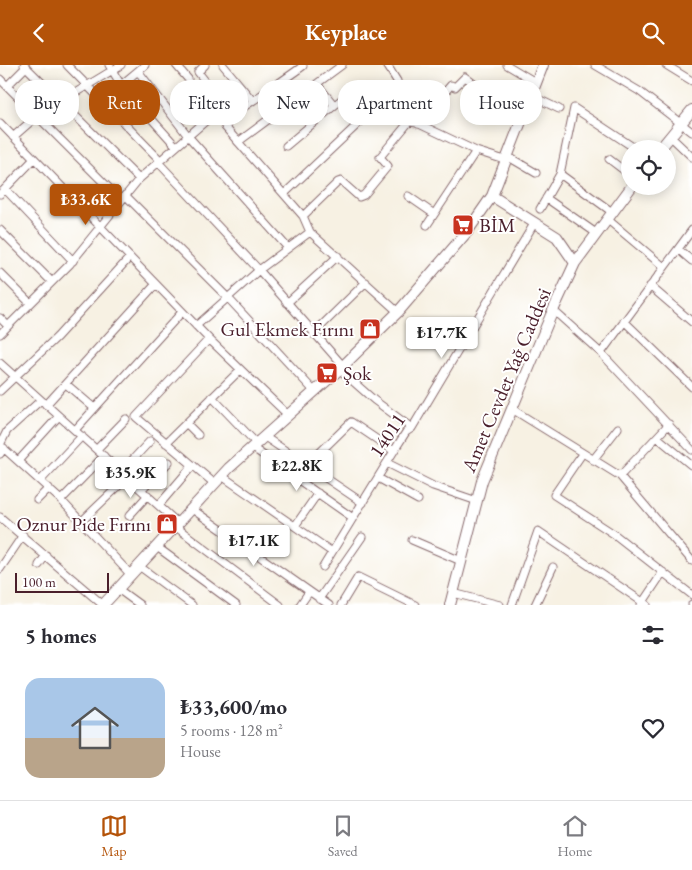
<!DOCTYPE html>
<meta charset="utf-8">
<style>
:root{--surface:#fff;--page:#f2f2f3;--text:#2b2b33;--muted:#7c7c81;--line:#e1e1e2;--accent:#b45309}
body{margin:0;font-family:"EB Garamond",serif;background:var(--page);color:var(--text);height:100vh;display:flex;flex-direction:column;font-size:19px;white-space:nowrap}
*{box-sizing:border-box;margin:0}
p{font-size:16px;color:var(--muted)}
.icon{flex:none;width:28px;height:28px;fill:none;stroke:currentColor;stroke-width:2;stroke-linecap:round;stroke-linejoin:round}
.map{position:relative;height:540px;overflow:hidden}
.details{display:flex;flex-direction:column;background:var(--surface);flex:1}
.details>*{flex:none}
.hud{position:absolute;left:15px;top:15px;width:662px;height:45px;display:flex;gap:10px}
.tools{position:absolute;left:621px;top:75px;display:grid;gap:10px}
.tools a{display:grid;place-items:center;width:55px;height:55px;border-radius:50%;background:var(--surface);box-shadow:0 2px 12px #0003;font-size:25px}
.scale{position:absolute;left:15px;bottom:12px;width:94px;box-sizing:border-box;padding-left:5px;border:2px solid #4a1f2b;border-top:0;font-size:14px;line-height:18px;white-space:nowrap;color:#4a1f2b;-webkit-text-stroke:4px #fff;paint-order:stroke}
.price{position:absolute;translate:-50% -42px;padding:0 11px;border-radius:5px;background:#fff;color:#222;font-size:16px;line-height:32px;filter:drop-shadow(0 1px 2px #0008)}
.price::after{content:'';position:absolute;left:50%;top:30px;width:15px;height:11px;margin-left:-8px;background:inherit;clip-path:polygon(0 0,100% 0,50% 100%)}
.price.selected{background:var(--accent);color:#fff}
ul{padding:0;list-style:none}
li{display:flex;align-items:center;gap:15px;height:125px;padding:0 25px}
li+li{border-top:1px solid var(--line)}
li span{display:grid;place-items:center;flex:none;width:140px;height:100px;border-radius:15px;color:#555}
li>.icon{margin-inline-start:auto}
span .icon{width:60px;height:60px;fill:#fffc;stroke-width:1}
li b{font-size:21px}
h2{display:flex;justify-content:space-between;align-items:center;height:60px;padding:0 25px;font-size:21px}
.pill{padding:0 18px;border-radius:20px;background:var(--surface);box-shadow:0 2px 12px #0003;font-size:18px;line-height:45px}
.pill.selected{background:var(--accent);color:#fff}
header{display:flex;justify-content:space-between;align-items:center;height:65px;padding:0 25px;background:var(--accent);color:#fff;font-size:22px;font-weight:700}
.menu{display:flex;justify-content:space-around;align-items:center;height:70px;border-top:1px solid var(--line);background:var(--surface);font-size:14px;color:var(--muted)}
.menu a{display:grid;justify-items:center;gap:2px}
.menu .selected{color:var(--accent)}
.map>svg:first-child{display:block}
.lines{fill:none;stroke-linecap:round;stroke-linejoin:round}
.minor-casing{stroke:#87686b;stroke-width:9}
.secondary-casing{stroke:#87686b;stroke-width:12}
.minor{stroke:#fff;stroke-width:7}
.secondary{stroke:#fff;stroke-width:10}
.labels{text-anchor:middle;stroke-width:4;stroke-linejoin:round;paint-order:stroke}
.poi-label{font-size:20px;fill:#4a1f2b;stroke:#fff;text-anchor:start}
.street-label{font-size:20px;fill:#4a1f2b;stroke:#fff}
</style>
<header><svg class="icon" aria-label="back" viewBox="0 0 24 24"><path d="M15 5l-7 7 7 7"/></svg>Keyplace<svg class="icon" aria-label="search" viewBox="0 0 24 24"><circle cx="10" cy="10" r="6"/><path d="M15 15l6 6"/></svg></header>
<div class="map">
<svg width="692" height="540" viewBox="0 0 692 540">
<rect width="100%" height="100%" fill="#fff"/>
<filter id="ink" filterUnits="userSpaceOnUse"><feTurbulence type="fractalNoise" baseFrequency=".02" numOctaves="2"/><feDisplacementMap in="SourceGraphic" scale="10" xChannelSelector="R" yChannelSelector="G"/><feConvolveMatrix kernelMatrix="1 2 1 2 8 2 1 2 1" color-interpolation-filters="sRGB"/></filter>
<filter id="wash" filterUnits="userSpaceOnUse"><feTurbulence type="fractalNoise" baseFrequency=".0096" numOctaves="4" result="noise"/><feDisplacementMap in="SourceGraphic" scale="20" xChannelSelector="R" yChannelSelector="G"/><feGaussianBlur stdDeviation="1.12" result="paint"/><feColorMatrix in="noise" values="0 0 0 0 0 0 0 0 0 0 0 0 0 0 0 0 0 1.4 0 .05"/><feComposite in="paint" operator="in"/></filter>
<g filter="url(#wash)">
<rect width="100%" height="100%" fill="#f7f1e3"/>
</g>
<g filter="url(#ink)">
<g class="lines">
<g class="minor-casing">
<path id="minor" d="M24,0l115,114
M67,0l93,95
M109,0l12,20 55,61
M176,0l12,14
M223,0l29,35
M302,0l1,1c-26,19 -53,36 -79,55l1,6 78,89 7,16 88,80
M387,0l10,16
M507,0l30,18
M595,0l44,26 53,41
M666,0l26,16
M138,6l50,65 100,112
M0,14l121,121
M317,19l17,21
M121,20l24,-20
M7,21l19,-19
M532,31l27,13
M476,37l8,-11
M0,58l209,216 79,76
M418,59l33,-39 4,2 10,-10 57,43
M670,71l22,21
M13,72l24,-21 84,-51
M238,77l104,-77
M507,91l29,17
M609,94l21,16
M158,97l101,108 84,96
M5,124l68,72
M0,129l34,-35
M284,129l91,-86 -17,-19h-4l-68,57
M125,130l104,104 86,93
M408,131l26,18
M546,133l50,35
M540,144l20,-35
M612,147l-52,-38 14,-66 62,41
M303,151l35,-34 3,-1 18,16 5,-2 24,-29 -8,-9 29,-35 8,1 59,28 29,9
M607,154l57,48
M427,160l49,-74
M0,165l52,52
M678,184l14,12
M0,208l30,30
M650,221l42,36
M287,238l51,-47
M553,245l48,43 91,97
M0,253l8,8
M624,256l68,66
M196,261l63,-56 51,-38
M0,269l70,-70 69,-85 85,-74 -26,-33 7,-7
M313,269l53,-52
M209,274l-73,78 79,67
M601,288l91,-123
M0,298l179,161
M339,304l35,31 38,28
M66,319l28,24
M0,326l57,-54 73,-80
M212,332l45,47
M41,335l-34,31 -7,14 61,55 70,75
M46,340l109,-120
M512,344l108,67 72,85
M186,358l12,12
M75,365l107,-118
M265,372l98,66
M657,372l34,28
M166,378l74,-73
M253,383l100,70
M97,384l29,-30
M0,389l4,-6
M582,389l-28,41 60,39 78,61
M19,395l40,-44
M593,395l25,-32
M387,398l46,23 44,15
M307,400l44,-43 43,29
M122,406l28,-30
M222,411l110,76
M620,411l49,-52
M378,413l40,22
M41,415l41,-44
M142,424l27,-27
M37,435l12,-12
M61,435l43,-44
M159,440l34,-40
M192,444l137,96
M129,451l19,-21
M0,452l103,88
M81,457l47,-45
M295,461l23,-33
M176,462l104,78
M412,475l49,21
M157,482l79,58
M39,500l7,-10
M139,501l53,39
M323,502l71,-116 12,-19 6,-4 123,-206
M0,504l23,-34
M118,524l22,16
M453,528l47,12
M319,534l43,-62
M300,540l9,-13
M341,540l17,-28 57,28
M512,540l26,-74 109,74
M535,540l18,-38
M641,540l22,-33
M692,540v-1"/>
</g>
<g class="secondary-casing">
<path id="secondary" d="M660,84l32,-39
M492,131l65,41 18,26
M103,540l126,-137 114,-102 55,-54 69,-80 25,-36 51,-131
M450,540l32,-124 69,-166 24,-52 57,-77"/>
</g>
<use href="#minor" class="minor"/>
<use href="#secondary" class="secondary"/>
</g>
</g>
<defs>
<g id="supermarket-square" transform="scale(1.125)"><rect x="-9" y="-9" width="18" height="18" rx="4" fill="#c8321e" stroke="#fff"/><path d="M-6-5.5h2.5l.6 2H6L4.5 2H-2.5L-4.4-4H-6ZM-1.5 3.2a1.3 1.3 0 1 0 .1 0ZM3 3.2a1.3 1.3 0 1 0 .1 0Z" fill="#fff"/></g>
<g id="shop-square" transform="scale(1.125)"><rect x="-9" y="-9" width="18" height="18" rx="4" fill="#c8321e" stroke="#fff"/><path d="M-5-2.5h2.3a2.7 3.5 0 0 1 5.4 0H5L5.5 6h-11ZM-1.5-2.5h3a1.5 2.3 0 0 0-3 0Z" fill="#fff"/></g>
</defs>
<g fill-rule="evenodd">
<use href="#supermarket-square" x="463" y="160"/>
<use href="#shop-square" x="370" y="264"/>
<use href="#supermarket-square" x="327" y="308"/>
<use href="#shop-square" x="167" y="459"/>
</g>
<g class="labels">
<g class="poi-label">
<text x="479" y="167">BİM</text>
<text x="354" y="271" text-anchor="end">Gul Ekmek Fırını</text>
<text x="343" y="315">Şok</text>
<text x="151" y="466" text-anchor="end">Oznur Pide Fırını</text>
</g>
<g class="street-label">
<text transform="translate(506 315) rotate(-67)" y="7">Amet Cevdet Yağ Caddesi</text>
<text transform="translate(387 370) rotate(-56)" y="7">14011</text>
</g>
</g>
</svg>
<div class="tools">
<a><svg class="icon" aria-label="locate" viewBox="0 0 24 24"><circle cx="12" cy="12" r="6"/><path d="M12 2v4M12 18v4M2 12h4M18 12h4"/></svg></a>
</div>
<div class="scale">100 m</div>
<b class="price selected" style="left:86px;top:161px">₺33.6K</b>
<b class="price" style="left:442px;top:294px">₺17.7K</b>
<b class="price" style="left:297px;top:427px">₺22.8K</b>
<b class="price" style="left:131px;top:434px">₺35.9K</b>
<b class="price" style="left:254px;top:502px">₺17.1K</b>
<div class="hud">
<a class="pill">Buy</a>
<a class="pill selected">Rent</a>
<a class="pill">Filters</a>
<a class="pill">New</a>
<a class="pill">Apartment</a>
<a class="pill">House</a>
</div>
</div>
<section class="details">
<h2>5 homes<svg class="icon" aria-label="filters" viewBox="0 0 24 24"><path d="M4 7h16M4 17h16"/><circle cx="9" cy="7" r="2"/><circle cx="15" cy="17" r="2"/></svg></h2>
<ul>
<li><span style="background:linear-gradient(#a9c7e8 60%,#b9a48a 0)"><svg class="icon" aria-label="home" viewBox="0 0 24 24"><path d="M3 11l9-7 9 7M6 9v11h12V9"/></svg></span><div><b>₺33,600/mo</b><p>5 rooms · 128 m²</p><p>House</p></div><svg class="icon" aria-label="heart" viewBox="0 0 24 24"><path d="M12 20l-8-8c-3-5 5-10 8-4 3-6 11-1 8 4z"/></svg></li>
</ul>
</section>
<nav class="menu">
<a class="selected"><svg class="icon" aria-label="map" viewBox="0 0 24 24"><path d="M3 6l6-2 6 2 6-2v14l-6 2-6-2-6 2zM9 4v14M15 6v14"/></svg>Map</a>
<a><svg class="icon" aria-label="saved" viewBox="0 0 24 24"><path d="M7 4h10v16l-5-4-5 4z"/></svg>Saved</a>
<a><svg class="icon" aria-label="home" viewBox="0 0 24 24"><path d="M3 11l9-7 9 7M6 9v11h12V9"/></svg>Home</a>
</nav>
